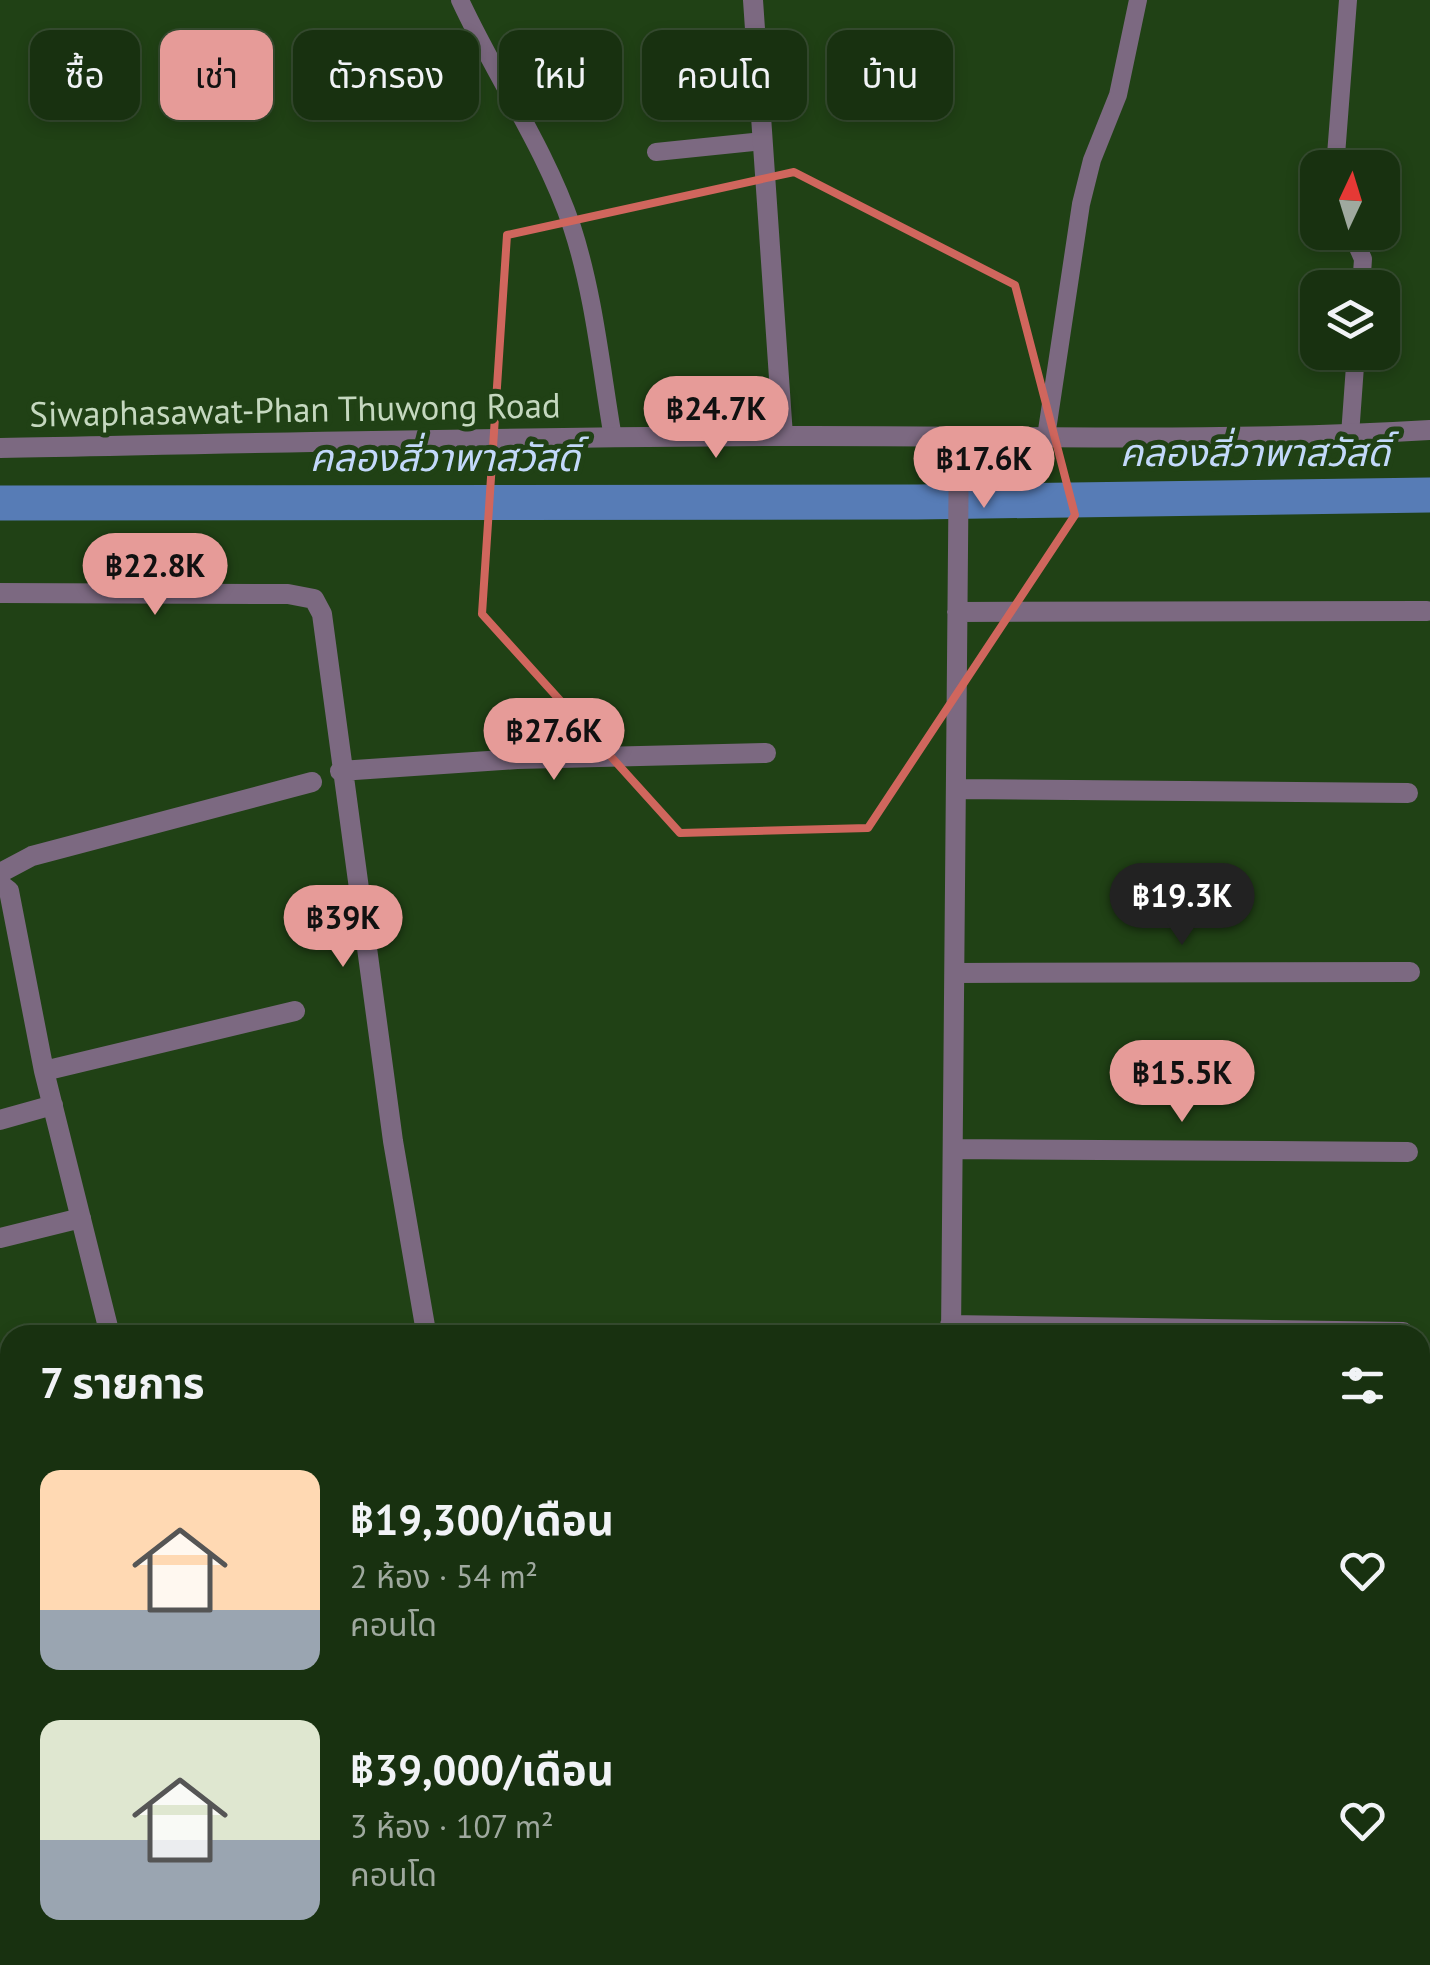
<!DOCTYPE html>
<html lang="th">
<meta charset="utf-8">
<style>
:root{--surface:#183110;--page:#213919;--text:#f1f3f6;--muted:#9fa99f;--line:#364c30;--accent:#e69b98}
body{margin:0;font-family:"PT Sans","Noto Sans Thai",sans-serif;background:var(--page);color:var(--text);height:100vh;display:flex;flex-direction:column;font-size:38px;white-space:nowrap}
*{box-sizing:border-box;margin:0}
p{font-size:32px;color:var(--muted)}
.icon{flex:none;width:55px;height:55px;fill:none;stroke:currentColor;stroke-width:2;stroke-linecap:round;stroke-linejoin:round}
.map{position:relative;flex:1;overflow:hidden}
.sheet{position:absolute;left:0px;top:1325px;width:1430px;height:640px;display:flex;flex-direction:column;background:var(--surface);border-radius:30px 30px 0 0;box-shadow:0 5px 15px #0003,0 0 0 2px var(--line)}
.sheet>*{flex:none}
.banner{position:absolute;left:30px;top:30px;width:1370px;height:90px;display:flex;gap:20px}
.needle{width:65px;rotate:4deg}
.buttons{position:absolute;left:1300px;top:150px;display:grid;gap:20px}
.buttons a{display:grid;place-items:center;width:100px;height:100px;border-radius:20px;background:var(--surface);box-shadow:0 5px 15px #0003,0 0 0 2px var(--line);font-size:50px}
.price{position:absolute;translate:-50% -85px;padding:0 22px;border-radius:35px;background:var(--accent);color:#111;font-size:32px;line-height:65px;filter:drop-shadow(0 2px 5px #0008)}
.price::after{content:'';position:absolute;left:50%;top:60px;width:30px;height:22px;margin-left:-15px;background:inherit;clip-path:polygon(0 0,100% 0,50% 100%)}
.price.on{background:#222;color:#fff}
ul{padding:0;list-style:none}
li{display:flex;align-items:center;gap:30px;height:250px;padding:0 40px}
li span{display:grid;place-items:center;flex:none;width:280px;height:200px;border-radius:20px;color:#555}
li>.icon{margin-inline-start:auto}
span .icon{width:120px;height:120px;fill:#fffc;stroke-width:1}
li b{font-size:42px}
h2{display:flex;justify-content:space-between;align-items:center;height:120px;padding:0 40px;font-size:42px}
.pill{padding:0 35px;border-radius:20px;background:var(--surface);box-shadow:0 5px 15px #0003,0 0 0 2px var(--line);font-size:35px;line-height:90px}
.pill.on{background:var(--accent);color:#111}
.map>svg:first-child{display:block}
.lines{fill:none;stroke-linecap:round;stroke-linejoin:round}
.canal{stroke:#577cb6;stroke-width:35}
.service{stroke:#7c6981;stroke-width:18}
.minor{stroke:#7c6981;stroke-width:20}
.marked{fill:none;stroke:#d0665d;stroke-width:8;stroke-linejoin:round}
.labels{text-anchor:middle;stroke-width:10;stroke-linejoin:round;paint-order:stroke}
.street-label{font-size:35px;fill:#c5d8bf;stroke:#204115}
.water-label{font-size:38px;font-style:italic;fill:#c3d9fa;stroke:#204115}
</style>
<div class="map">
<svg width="1430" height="1965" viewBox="0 0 1430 1965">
<rect width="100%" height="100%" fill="#204115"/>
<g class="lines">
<path class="canal" d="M0,503l917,-1 513,-7"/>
<path class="service" d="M460,0c35,76 85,147 112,227 22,67 29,141 41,211
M656,152l107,-11
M1335,168l13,-168
M1351,232l12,27 -2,29
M1350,435l6,-83
M1046,437l35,-233 11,-44 26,-65 20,-95
M0,1818l10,58
M22,1955l1,10"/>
<path class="minor" d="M753,0l30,436
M0,448c260,-5 520,-11 779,-12 217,-1 435,7 651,-6
M0,593l288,1 26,5 8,15 71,527 32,185
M957,612l470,-1
M340,771l177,-12 249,-6
M957,789l451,4
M0,873l32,-17 280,-74
M0,884l9,7 35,180 66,264
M955,973l455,-1
M44,1071l251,-60
M0,1120l53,-15
M954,1149l454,3
M0,1238l81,-20
M950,1325l453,7
M951,1335l8,-897
M1420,1698l10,32
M1420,1902l10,-4
M1319,1955l4,10"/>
</g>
<path class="marked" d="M794,172l221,113 60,230 -207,313 -188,5 -198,-219 25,-379z"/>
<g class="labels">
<g class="street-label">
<text transform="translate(295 410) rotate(-1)" y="12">Siwaphasawat-Phan Thuwong Road</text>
</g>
<g class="water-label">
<text x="1255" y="466">คลองสี่วาพาสวัสดิ์</text>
<text x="445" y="471">คลองสี่วาพาสวัสดิ์</text>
</g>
</g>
</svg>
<div class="buttons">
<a><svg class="needle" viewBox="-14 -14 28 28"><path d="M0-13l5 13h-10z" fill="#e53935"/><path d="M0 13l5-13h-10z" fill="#9fa99f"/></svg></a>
<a><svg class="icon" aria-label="layers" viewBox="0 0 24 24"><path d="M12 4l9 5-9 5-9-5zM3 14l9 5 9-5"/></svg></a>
</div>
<b class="price" style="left:716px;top:461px">฿24.7K</b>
<b class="price" style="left:984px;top:511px">฿17.6K</b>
<b class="price" style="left:155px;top:618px">฿22.8K</b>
<b class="price" style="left:554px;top:783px">฿27.6K</b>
<b class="price on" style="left:1182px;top:948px">฿19.3K</b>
<b class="price" style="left:343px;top:970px">฿39K</b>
<b class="price" style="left:1182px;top:1125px">฿15.5K</b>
<div class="banner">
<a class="pill">ซื้อ</a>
<a class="pill on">เช่า</a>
<a class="pill">ตัวกรอง</a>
<a class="pill">ใหม่</a>
<a class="pill">คอนโด</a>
<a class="pill">บ้าน</a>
</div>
<section class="sheet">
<h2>7 รายการ<svg class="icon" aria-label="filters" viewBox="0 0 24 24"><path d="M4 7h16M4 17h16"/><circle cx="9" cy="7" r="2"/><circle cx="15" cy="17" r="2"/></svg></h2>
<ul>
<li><span style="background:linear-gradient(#ffd9b3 70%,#9aa5b1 0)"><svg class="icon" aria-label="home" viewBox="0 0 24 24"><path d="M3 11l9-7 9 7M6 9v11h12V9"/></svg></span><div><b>฿19,300/เดือน</b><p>2 ห้อง · 54 m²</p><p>คอนโด</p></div><svg class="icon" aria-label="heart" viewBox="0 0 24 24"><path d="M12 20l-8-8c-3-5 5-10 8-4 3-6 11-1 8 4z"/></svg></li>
<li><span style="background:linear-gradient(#dfe7d0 60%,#9aa5b1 0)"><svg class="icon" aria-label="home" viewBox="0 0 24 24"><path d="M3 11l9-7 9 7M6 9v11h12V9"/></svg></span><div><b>฿39,000/เดือน</b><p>3 ห้อง · 107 m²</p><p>คอนโด</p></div><svg class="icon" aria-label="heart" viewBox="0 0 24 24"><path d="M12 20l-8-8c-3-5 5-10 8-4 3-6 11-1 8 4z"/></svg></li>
</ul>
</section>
</div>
